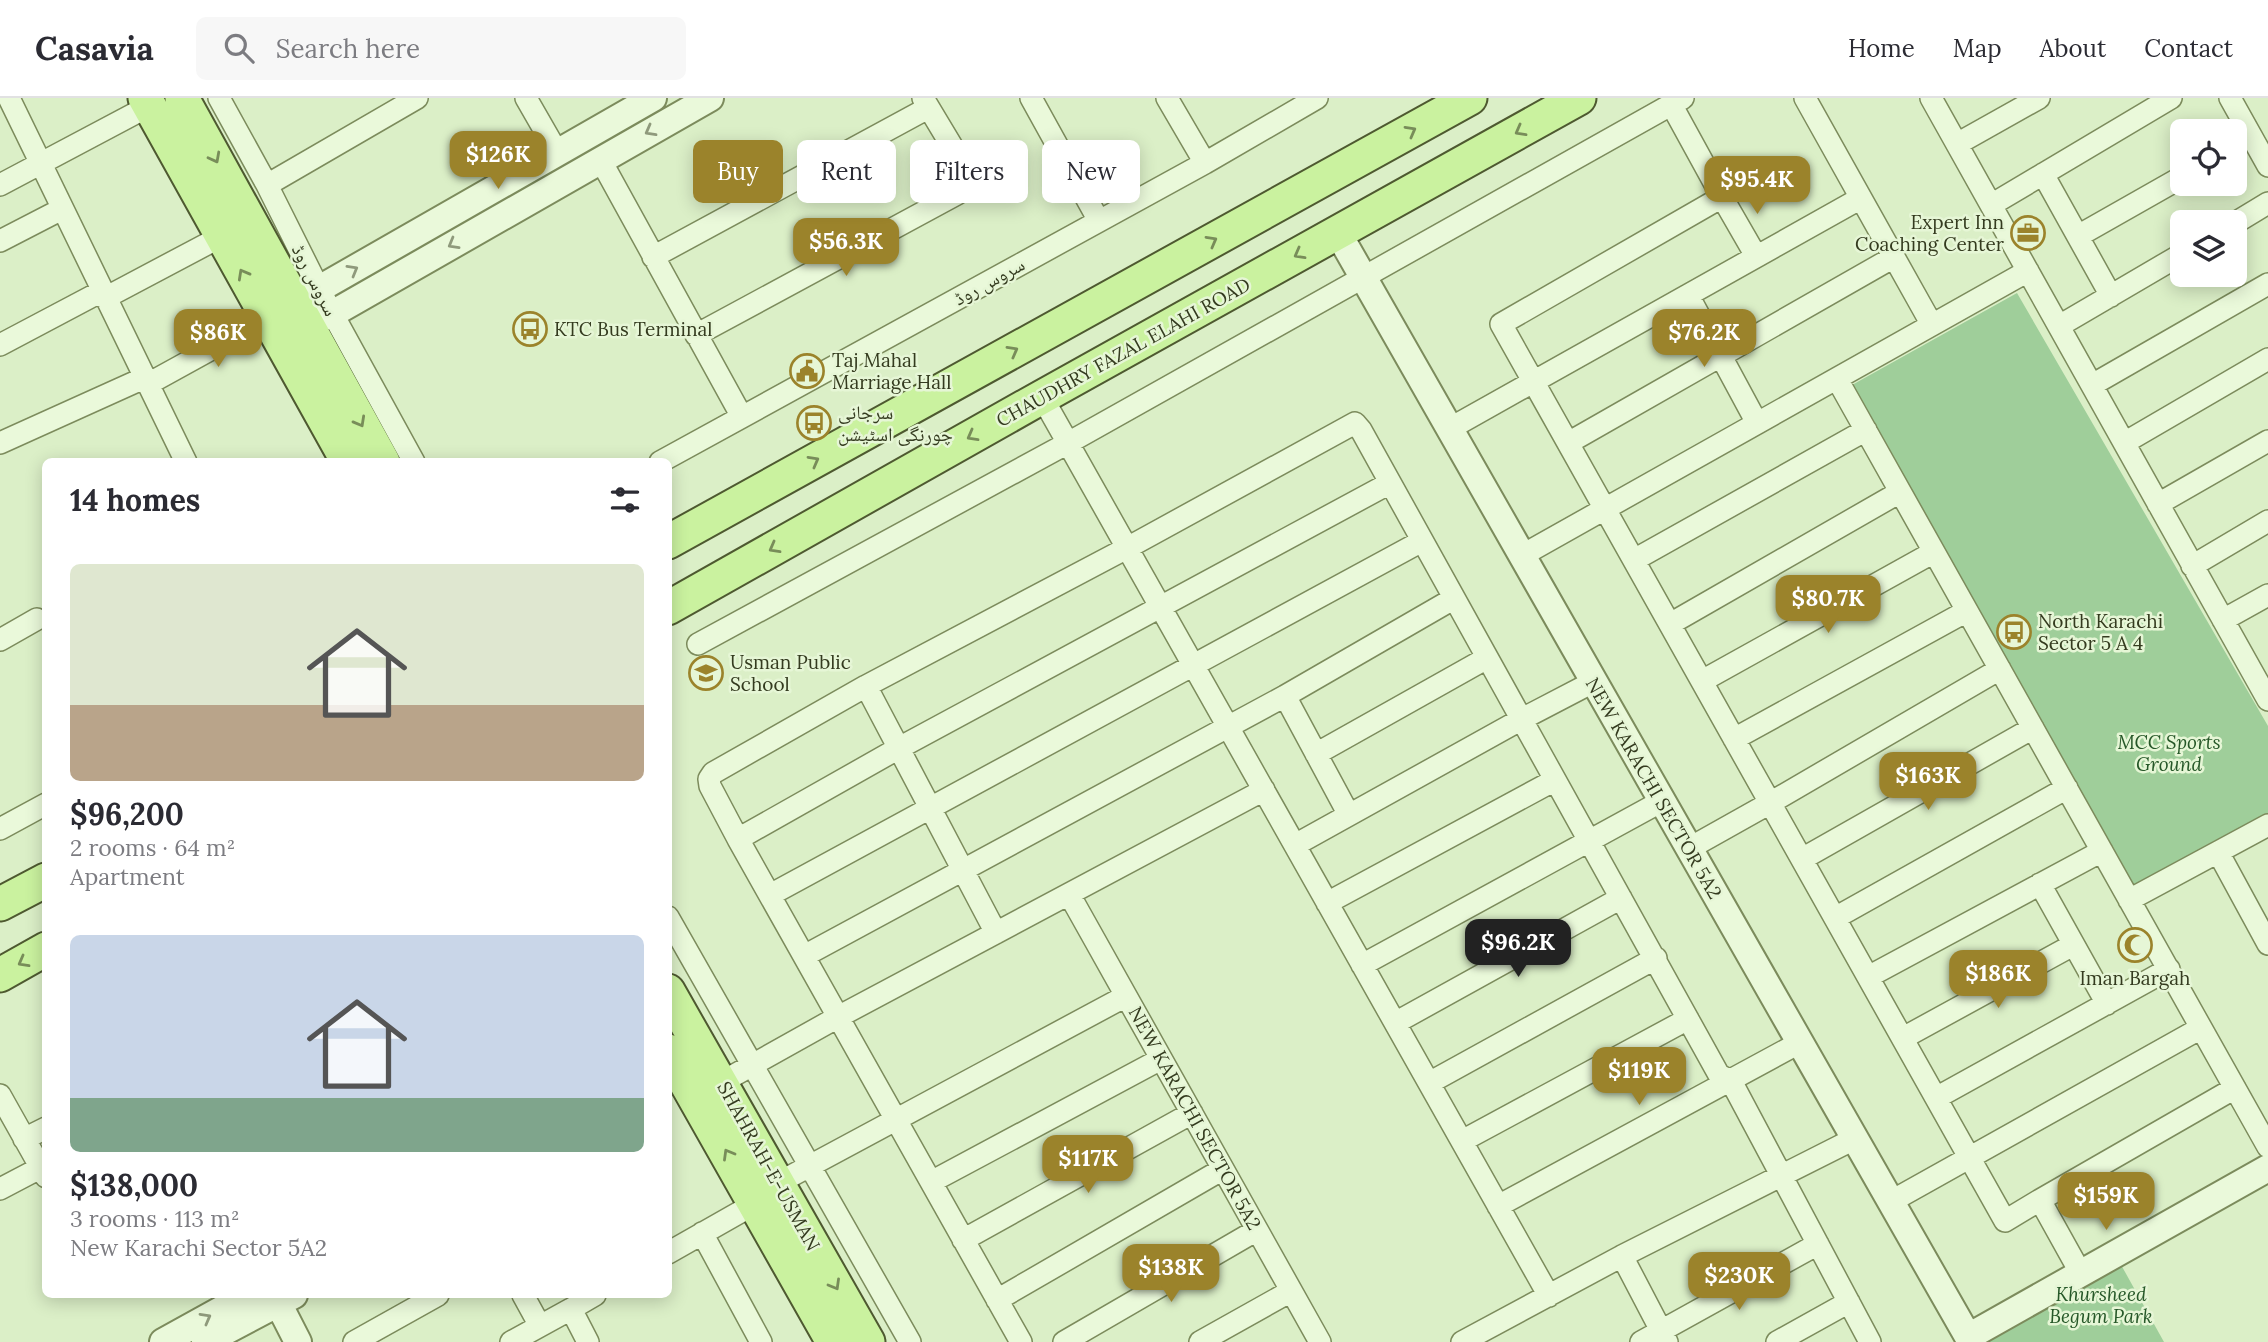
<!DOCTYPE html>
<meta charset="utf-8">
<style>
:root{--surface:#fff;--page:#f7f7f7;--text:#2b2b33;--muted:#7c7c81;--line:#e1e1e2;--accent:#9b832b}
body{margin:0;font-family:Lora,"Noto Naskh Arabic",serif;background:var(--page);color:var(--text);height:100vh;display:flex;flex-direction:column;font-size:26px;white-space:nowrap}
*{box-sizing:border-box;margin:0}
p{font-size:23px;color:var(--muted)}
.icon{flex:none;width:38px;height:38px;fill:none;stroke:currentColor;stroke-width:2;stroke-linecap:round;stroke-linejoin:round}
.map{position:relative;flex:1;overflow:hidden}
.sheet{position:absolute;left:42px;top:360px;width:630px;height:840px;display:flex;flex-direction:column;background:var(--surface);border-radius:10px;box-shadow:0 4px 18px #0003}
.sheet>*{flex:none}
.banner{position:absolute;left:693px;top:42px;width:665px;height:63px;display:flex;gap:14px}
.tools{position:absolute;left:2170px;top:21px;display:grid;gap:14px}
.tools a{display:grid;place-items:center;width:77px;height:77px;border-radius:10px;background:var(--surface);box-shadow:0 4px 18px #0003;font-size:35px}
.price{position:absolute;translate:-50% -60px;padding:0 16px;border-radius:14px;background:var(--accent);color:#fff;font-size:23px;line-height:46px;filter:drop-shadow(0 2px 4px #0008)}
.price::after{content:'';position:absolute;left:50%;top:42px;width:21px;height:16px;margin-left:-10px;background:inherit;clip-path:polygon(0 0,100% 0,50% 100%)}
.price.on{background:#222;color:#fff}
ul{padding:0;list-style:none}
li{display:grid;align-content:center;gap:14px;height:371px;padding:0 28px}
li span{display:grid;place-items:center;height:217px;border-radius:10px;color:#555}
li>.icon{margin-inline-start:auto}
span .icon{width:126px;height:126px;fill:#fffc;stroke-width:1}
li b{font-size:30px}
h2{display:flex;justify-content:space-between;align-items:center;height:84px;padding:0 28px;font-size:30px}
.pill{padding:0 24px;border-radius:10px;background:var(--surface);box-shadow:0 4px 18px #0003;font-size:24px;line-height:63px}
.pill.on{background:var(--accent);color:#fff}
header{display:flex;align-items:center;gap:42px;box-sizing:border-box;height:98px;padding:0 35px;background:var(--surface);border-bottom:2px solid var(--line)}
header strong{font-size:33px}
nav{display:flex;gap:38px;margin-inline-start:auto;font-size:24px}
.search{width:490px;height:63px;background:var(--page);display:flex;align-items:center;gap:18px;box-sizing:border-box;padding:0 24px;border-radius:10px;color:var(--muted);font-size:26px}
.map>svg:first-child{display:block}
.green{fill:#9fce9a}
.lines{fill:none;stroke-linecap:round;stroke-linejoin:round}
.minor-casing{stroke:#7c8b5c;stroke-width:24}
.tertiary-casing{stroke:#7c8b5c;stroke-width:30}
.primary-casing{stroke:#4e5930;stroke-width:37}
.minor{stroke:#eaf9da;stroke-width:21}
.tertiary{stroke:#eaf9da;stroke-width:26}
.primary{stroke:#caf29f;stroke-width:33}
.oneway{stroke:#8f9a7c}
.oneway2{stroke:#788d59}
.labels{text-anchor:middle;stroke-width:5;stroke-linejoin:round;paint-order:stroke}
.poi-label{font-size:19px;fill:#343b1f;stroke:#e6f6d6;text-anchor:start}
.street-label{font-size:19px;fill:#343b1f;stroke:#e6f6d6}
.park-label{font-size:19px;font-style:italic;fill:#265828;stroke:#e6f6d6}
</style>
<header>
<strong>Casavia</strong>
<div class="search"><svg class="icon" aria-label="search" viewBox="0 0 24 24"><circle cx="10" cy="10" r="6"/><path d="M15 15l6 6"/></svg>Search here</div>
<nav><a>Home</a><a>Map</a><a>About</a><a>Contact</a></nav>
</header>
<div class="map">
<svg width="2268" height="1244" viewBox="0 0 2268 1244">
<rect width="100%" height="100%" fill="#dbefc7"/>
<path class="green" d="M2017,195l251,433v90l-136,76 -280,-507z
M2115,1156l49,88h-193z"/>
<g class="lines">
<g class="minor-casing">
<path id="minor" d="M9,0l177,364
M219,0l48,87 52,104 95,173
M526,0l31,54
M1031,0l68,123
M1167,0l38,65
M1805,0l127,227
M1931,0l337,602
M2230,0l38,68
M1671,6l51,93 -221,127 504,897 35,-21 40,72
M1957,46l82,-46
M600,61l142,258
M2043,76l68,122
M0,87l149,-79
M267,87l150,-87
M1722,99l34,59
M1991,107l180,-107
M2235,125l33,-20
M2078,138l104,-59
M0,143l62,-32
M653,159l275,-149
M1688,197l69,128
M105,200l117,-62
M2059,228l123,-72
M696,237l261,-141 8,-10 -3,-21 -39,-65
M0,247l102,-54
M1837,281l431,768
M148,286l120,-66
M2092,287l176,-101
M1042,299l507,899
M1449,331l412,-231
M0,345l144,-65
M1568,345l326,-186
M2124,345l144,-84
M660,364l545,-299 112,-65
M2158,406l110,-63
M1521,458l507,-285
M1634,462l232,-130
M2192,468l76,-45
M2223,522l45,-25
M1670,526l230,-132
M0,542l37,-21
M698,546l370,-201 615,-345
M1702,583l232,-129
M866,588l130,247
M1285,598l64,119
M1734,641l233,-128
M1316,656l171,-96
M0,731l46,-25
M738,741l161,-91 491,-265
M1295,747l227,-126 71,-37
M1688,751l82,-46 230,-134
M2218,754l50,92
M1802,761l231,-131
M2040,786l67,120
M1069,796l251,448
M770,797l652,-354
M2129,802l139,-75
M1327,805l228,-123
M668,819l242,425
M1835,820l232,-130
M804,858l481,-260 168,-97
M1362,867l300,-164
M1868,879l234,-126
M1395,925l226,-125
M1903,940l170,-93
M722,984l116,-65 426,-227
M1429,985l227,-125
M0,997l46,82
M1936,1000l233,-129
M24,1041l22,-11
M1462,1043l226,-122
M931,1084l230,-123
M778,1085l348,-187
M0,1091l40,-21
M2040,1102l195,-112
M1890,1104l311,-174
M1498,1108l301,-163
M702,1135l59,109
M963,1142l229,-127
M668,1155l88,-50
M1622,1158l45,86
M523,1197l17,31
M997,1202l226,-131
M571,1211l24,-14
M354,1244l84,-47
M511,1244l60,-33 17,33
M1021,1244l-283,-503 -28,-53 -1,-7 4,-6 153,-87 261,-138 228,-125 6,7 358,645 12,6 139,261
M1064,1244l193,-112
M1200,1244l91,-51
M1462,1244l160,-86 232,-117
M1641,1244l177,-98
M1777,1244l72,-40"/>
</g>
<g class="tertiary-casing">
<path id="tertiary" d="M1338,135l633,1109
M291,201l28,-10 334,-191
M305,226l27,-10 378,-216
M274,1197l24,47
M1968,1239l300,-169
M163,1244l85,-47
M205,1244l89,-47"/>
</g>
<g class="primary-casing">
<path id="primary" d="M145,0l203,364
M182,0l201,364
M668,444l802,-444
M668,510l374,-211 537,-299
M0,806l46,-24
M0,877l46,-26
M668,893l200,351
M668,953l165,291"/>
</g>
<use href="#minor" class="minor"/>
<use href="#tertiary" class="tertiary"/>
<use href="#primary" class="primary"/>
</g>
<defs><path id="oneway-chevron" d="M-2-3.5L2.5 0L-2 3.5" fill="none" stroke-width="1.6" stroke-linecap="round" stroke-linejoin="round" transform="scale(1.75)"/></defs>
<g class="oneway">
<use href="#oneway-chevron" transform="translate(650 33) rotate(151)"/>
<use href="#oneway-chevron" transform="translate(453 146) rotate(150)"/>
<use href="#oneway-chevron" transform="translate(353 172) rotate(-30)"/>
<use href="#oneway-chevron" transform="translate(206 1220) rotate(-29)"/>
</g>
<g class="oneway2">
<use href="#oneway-chevron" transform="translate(1411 33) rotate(-29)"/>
<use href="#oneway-chevron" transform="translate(1520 33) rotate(151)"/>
<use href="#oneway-chevron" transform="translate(215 60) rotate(62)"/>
<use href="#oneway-chevron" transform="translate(1212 143) rotate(-29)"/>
<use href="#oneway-chevron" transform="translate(1299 156) rotate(151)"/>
<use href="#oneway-chevron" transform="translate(243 176) rotate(-119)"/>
<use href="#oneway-chevron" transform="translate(1013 253) rotate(-29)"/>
<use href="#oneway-chevron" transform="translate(360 324) rotate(61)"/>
<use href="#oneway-chevron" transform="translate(972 338) rotate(151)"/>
<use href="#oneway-chevron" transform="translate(814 363) rotate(-29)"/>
<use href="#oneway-chevron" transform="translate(774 450) rotate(151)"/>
<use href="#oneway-chevron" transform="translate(23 864) rotate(151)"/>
<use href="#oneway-chevron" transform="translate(728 1056) rotate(-120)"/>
<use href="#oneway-chevron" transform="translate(835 1187) rotate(60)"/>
</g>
<defs>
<g id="office-ring" transform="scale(1.75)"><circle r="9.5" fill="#e6f6d6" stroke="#9b832b" stroke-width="1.5"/><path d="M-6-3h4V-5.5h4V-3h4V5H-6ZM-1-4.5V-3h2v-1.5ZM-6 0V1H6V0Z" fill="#9b832b"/></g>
<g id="bus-ring" transform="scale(1.75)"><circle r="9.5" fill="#e6f6d6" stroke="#9b832b" stroke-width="1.5"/><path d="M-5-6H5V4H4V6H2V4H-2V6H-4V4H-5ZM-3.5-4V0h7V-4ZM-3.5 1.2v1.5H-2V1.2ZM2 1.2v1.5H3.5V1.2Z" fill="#9b832b"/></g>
<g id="civic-ring" transform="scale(1.75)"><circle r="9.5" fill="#e6f6d6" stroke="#9b832b" stroke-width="1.5"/><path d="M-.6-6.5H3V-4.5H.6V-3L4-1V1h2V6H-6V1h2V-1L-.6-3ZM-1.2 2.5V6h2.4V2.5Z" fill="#9b832b"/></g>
<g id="school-ring" transform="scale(1.75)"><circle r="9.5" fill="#e6f6d6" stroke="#9b832b" stroke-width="1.5"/><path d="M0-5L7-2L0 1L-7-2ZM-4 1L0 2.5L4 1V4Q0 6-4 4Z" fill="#9b832b"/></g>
<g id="mosque-ring" transform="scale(1.75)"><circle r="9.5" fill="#e6f6d6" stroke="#9b832b" stroke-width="1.5"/><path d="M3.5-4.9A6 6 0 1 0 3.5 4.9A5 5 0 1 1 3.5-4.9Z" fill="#9b832b"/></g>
</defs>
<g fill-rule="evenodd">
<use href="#office-ring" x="2028" y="135"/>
<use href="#bus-ring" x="530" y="231"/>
<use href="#civic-ring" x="807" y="273"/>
<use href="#bus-ring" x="814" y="325"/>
<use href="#bus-ring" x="2014" y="534"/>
<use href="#school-ring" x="706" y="575"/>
<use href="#mosque-ring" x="2135" y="847"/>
</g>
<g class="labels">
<g class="poi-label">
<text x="2004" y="131" text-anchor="end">Expert Inn<tspan x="2004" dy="22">Coaching Center</tspan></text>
<text x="554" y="238">KTC Bus Terminal</text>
<text x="832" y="269">Taj Mahal<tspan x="832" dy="22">Marriage Hall</tspan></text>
<text x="838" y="321">سرجانی<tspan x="838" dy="22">چورنگی اسٹیشن</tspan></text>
<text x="2038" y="530">North Karachi<tspan x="2038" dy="22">Sector 5 A 4</tspan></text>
<text x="730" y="571">Usman Public<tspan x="730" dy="22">School</tspan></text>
<text x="2135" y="887" text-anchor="middle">Iman Bargah</text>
</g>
<g class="street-label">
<text transform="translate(315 182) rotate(63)" y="7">سروس روڈ</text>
<text transform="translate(989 183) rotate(-29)" y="7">سروس روڈ</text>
<text transform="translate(1123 254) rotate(-29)" y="7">CHAUDHRY FAZAL ELAHI ROAD</text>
<text transform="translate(1654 690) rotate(60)" y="7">NEW KARACHI SECTOR 5A2</text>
<text transform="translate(1195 1020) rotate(61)" y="7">NEW KARACHI SECTOR 5A2</text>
<text transform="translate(769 1068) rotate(61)" y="7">SHAHRAH-E-USMAN</text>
</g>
<g class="park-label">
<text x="2169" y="651">MCC Sports<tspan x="2169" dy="22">Ground</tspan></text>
<text x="2101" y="1203">Khursheed<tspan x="2101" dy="22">Begum Park</tspan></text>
</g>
</g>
</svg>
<div class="tools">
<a><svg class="icon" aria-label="locate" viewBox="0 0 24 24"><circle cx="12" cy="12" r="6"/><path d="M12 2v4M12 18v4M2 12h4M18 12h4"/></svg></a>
<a><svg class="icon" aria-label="layers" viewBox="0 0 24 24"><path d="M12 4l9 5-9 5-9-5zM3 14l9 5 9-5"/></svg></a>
</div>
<b class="price" style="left:498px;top:93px">$126K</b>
<b class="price" style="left:1757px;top:118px">$95.4K</b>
<b class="price" style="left:846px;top:180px">$56.3K</b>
<b class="price" style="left:218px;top:271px">$86K</b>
<b class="price" style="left:1704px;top:271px">$76.2K</b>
<b class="price" style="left:1828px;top:537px">$80.7K</b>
<b class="price" style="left:1928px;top:714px">$163K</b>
<b class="price on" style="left:1518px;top:881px">$96.2K</b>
<b class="price" style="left:1998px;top:912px">$186K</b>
<b class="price" style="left:1639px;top:1009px">$119K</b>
<b class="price" style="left:1088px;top:1097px">$117K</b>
<b class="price" style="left:2106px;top:1134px">$159K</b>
<b class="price" style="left:1171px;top:1206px">$138K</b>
<b class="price" style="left:1739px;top:1214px">$230K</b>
<div class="banner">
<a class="pill on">Buy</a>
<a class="pill">Rent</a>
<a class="pill">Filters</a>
<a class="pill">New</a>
</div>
<section class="sheet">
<h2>14 homes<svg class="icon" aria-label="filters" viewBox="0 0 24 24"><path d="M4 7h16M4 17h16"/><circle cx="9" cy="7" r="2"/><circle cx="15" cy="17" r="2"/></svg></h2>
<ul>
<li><span style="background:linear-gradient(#dfe7d0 65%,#b9a48a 0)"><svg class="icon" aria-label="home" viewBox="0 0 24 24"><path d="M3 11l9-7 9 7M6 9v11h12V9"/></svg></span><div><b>$96,200</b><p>2 rooms · 64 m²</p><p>Apartment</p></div></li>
<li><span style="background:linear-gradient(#c9d6e8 75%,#7fa58c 0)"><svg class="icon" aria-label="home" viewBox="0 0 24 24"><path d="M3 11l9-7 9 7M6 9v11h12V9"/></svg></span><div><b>$138,000</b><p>3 rooms · 113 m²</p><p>New Karachi Sector 5A2</p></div></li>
</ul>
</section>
</div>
